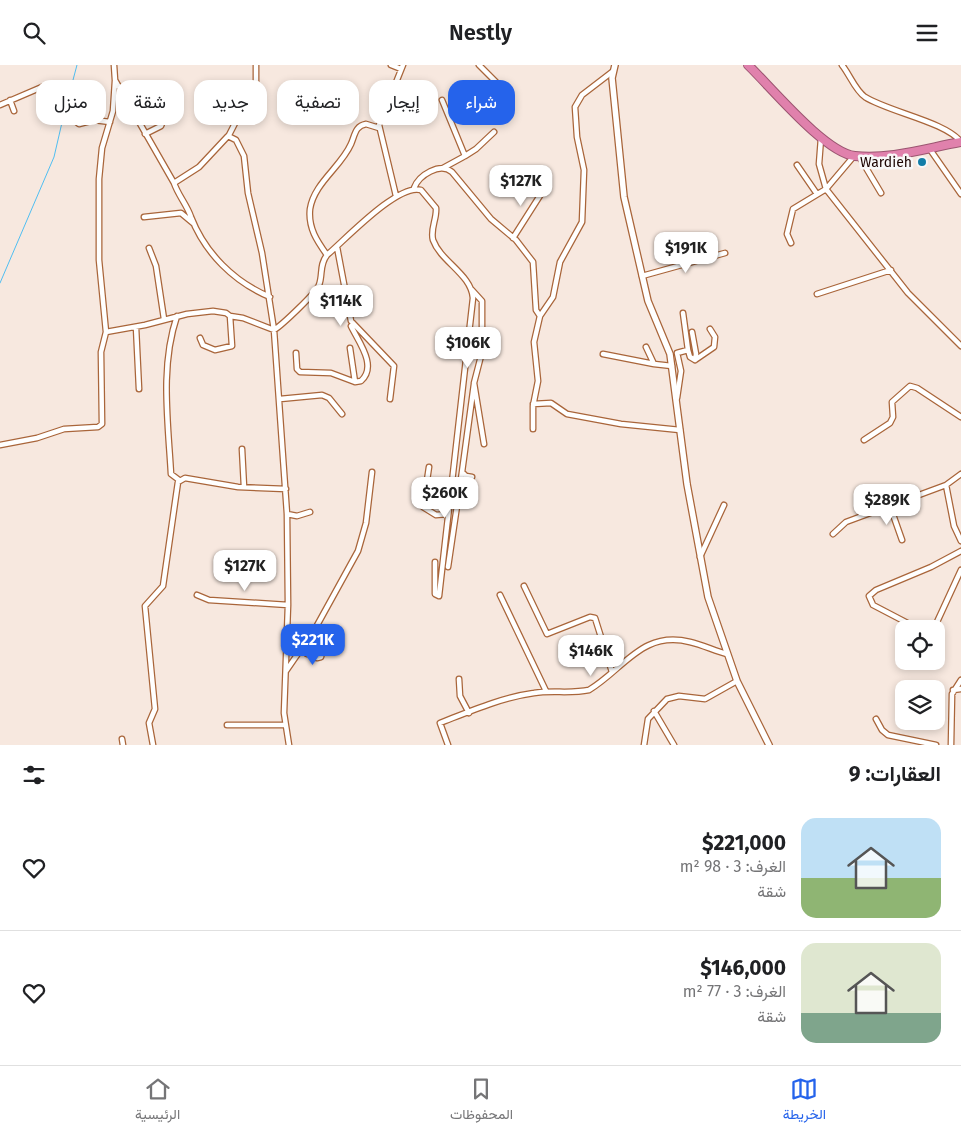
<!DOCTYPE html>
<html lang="ar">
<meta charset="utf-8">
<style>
:root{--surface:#fff;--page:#f6f6f6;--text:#202124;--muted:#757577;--line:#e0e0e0;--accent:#2563eb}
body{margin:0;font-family:"Fira Sans",Vazirmatn,sans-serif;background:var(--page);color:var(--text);direction:rtl;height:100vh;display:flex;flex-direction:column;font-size:19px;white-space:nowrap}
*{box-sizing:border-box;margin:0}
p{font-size:16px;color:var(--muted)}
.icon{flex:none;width:28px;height:28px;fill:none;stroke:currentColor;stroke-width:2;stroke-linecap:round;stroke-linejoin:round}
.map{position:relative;height:680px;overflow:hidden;direction:ltr}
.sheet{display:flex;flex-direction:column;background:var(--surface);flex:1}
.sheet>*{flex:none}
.hud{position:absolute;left:15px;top:15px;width:500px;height:45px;direction:rtl;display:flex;gap:10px}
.controls{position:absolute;left:895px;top:555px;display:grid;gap:10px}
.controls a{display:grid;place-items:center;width:50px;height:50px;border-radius:10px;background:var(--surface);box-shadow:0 2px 8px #0003;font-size:25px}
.price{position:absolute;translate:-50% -42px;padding:0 11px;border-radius:10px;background:#fff;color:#222;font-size:16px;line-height:32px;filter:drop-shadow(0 1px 2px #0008)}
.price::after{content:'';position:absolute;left:50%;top:30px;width:15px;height:11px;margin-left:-8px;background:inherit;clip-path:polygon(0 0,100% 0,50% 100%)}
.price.on{background:var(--accent);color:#fff}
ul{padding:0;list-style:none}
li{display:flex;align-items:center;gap:15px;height:125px;padding:0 20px}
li+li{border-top:1px solid var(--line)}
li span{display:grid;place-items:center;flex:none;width:140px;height:100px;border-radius:15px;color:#555}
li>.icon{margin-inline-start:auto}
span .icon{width:60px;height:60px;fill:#fffc;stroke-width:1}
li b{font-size:21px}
h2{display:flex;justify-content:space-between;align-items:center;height:60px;padding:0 20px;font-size:21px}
.chip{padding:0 18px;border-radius:15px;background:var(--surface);box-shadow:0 2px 8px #0003;font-size:18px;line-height:45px}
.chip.on{background:var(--accent);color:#fff}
header{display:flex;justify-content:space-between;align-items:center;height:65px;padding:0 20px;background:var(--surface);font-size:22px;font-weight:600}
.menu{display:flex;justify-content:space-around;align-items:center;height:70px;border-top:1px solid var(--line);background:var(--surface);font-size:14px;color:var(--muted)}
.menu a{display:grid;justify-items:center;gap:2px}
.menu .on{color:var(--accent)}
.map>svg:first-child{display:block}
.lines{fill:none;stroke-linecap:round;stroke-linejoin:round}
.stream{stroke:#50bef1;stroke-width:1}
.street-casing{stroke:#a9653a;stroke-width:7}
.secondary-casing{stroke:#a9653a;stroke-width:8}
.highway-casing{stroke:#9b5570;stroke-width:10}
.street{stroke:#fff;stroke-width:4.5}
.secondary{stroke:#fff;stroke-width:5.5}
.highway{stroke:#e081ac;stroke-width:8}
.poi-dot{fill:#137da7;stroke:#f8f8f8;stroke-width:2}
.labels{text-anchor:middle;stroke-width:5;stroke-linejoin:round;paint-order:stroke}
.poi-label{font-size:14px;fill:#1c0400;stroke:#f8f8f8;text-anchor:end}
</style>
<header><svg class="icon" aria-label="menu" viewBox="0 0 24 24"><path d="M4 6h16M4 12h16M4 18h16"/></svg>Nestly<svg class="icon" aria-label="search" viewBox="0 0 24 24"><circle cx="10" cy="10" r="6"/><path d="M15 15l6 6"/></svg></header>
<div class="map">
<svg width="961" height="680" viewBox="0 0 961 680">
<rect width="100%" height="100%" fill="#f7e8df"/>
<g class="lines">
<path class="stream" d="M65,45l12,-45
M0,218l54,-126 10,-43"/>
<g class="street-casing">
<path id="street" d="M114,0l1,15 59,103 25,-16 29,-31 8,4 8,16 4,37 14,60 12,77 13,184 1,91 -4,108 5,32
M391,0l10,4
M479,0l28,28
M842,0c8,10 13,25 23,32 24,15 81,25 96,45
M10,35l4,11
M442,35l23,56 -22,12
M0,40l42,-18 8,-2 6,8 2,15 21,16 15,-4 16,2
M145,69l16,-8 2,-5
M229,70l27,-53v-17
M929,83l32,46
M465,91l11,-7 18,-17
M854,91l-28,33 82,104 53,53
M859,91l22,37
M797,100l20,29
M174,118c4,12 13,22 17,34 14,36 43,65 79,80
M414,123c5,-13 26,-26 38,-16l39,47 25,21 17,22 3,48 4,6 13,-19 7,-35 22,-40 2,-52 -7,-33 -2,-30 7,-12 30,-23
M396,131l-17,-71 24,-60
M144,152l37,-4 12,10
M513,173l28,-44 -8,-17
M791,178l-4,-9 6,-25 33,-20 -7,-25 2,-26
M337,182l14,74 43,45 -4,33
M149,183l7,18 8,53
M327,190c-10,-14 -19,-27 -17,-46 4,-26 31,-42 41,-65 4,-9 4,-18 15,-20l13,4
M642,211l83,-23
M472,225l10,11v51l-8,31 10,61
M817,229l74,-24
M177,251c-17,50 -9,105 -6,158l8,6
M136,262l3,62
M106,267l39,-7 42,-11 26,-3 13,2 4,3 13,2 31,12c8,-5 42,-37 45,-45 4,-10 0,-20 8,-30 18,-15 71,-72 94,-65l15,18c1,11 -6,21 -3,32 8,22 38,34 40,58l-34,298 -4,-2v-32
M200,273l3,7 12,5 17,-4 -2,-30
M646,282l8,17 18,2
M350,283l5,34 6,-1c17,-15 -3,-40 -10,-55l2,-2
M688,285l2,7 5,3 1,-6 -4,-22
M296,288l1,16 3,3 31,1 24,9
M603,289l51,10
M695,295l19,-13 1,-10 -5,-8
M677,333l4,-27 -4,-18 11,-3 -5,-37
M280,334l42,-4 7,3 13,16
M533,339l18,-1 16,11 54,10 59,6
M533,364v-23l5,-25 -4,-39 6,-26
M864,375l26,-17 3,-6 -1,-15 18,-16 7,2 44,29
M0,380l37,-7 27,-9 34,-2 4,-3 -1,-72 5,-20 -7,-72v-81l3,-31 11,-37 2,-30
M242,384l2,38
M429,402l-6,40 13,8 12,-1
M961,409l-15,11 8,41 7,15
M472,412l-6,-1 -4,-4 12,-88
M890,441l12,34
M287,449l10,2 13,-4
M833,469l13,-12 100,-37
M700,492l24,-52
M448,502l14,-95
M524,521l23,48 43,-17 5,1 17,54
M197,530l12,5 79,5
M500,530l46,96
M919,564l-46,-24 -4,-9 7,-6 55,-23 30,-16
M931,564l6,-7 24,-52
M313,567l4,26 4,-1 3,-14
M307,589l2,-15
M286,606l29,-42 43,-78 8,-28 6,-51
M459,614l1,17 9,17
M953,625l8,-1
M654,646l20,34
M876,654l6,11 6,5 48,10
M227,660h58
M122,674l1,6
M153,680l-4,-22 6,-14 -10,-103 18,-20 15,-104 7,-4 53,9 48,2
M448,680l-8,-22 5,-2c28,-11 59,-24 89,-28 18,-3 37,1 55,-3 35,-21 53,-60 101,-48 13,3 25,9 37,12
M644,680l4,-26 19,-20 12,-3 26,3 32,-18
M951,680l1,-51 9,-14"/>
</g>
<g class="secondary-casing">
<path id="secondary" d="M615,0l-3,13 12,119 24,104 22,53 17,130 21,113 29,84 32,64"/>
</g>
<g class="highway-casing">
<path id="highway" d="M748,0c23,22 77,88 107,91 34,4 72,-8 106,-14"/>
</g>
<use href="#street" class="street"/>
<use href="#secondary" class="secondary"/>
<use href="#highway" class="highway"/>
</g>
<circle class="poi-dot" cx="922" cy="97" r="5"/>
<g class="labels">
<g class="poi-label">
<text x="912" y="102">Wardieh</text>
</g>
</g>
</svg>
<div class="controls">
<a><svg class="icon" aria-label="locate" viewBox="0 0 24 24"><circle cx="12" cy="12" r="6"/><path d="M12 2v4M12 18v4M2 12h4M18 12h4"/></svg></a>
<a><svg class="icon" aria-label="layers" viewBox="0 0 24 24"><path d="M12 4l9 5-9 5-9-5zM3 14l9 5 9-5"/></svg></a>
</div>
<b class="price" style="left:521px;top:142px">$127K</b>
<b class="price" style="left:686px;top:209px">$191K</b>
<b class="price" style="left:341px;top:262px">$114K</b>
<b class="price" style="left:468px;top:304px">$106K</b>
<b class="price" style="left:445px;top:454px">$260K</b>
<b class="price" style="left:887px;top:461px">$289K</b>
<b class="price" style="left:245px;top:527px">$127K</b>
<b class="price on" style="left:313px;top:601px">$221K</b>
<b class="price" style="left:591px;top:612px">$146K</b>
<div class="hud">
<a class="chip on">شراء</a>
<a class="chip">إيجار</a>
<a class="chip">تصفية</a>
<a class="chip">جديد</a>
<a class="chip">شقة</a>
<a class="chip">منزل</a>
</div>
</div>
<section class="sheet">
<h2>العقارات: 9<svg class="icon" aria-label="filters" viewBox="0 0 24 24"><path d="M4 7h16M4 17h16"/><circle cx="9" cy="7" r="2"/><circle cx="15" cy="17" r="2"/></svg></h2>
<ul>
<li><span style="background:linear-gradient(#bfe0f5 60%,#8fb573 0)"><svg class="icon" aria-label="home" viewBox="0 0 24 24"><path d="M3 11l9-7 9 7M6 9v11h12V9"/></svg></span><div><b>$221,000</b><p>الغرف: 3 · 98 m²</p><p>شقة</p></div><svg class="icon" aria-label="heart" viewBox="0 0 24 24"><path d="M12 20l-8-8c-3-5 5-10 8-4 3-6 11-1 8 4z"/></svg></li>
<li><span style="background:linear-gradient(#dfe7d0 70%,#7fa58c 0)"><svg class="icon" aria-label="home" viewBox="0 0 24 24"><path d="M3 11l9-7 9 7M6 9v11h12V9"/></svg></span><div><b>$146,000</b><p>الغرف: 3 · 77 m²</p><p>شقة</p></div><svg class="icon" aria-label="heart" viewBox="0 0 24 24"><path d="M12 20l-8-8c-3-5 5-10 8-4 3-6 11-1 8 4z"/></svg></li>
</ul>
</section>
<nav class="menu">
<a class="on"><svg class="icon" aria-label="map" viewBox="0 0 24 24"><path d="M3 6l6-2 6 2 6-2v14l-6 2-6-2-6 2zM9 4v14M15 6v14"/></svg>الخريطة</a>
<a><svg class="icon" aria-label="saved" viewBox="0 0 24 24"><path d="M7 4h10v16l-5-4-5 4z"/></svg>المحفوظات</a>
<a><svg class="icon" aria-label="home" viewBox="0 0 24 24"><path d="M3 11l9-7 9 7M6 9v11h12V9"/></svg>الرئيسية</a>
</nav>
